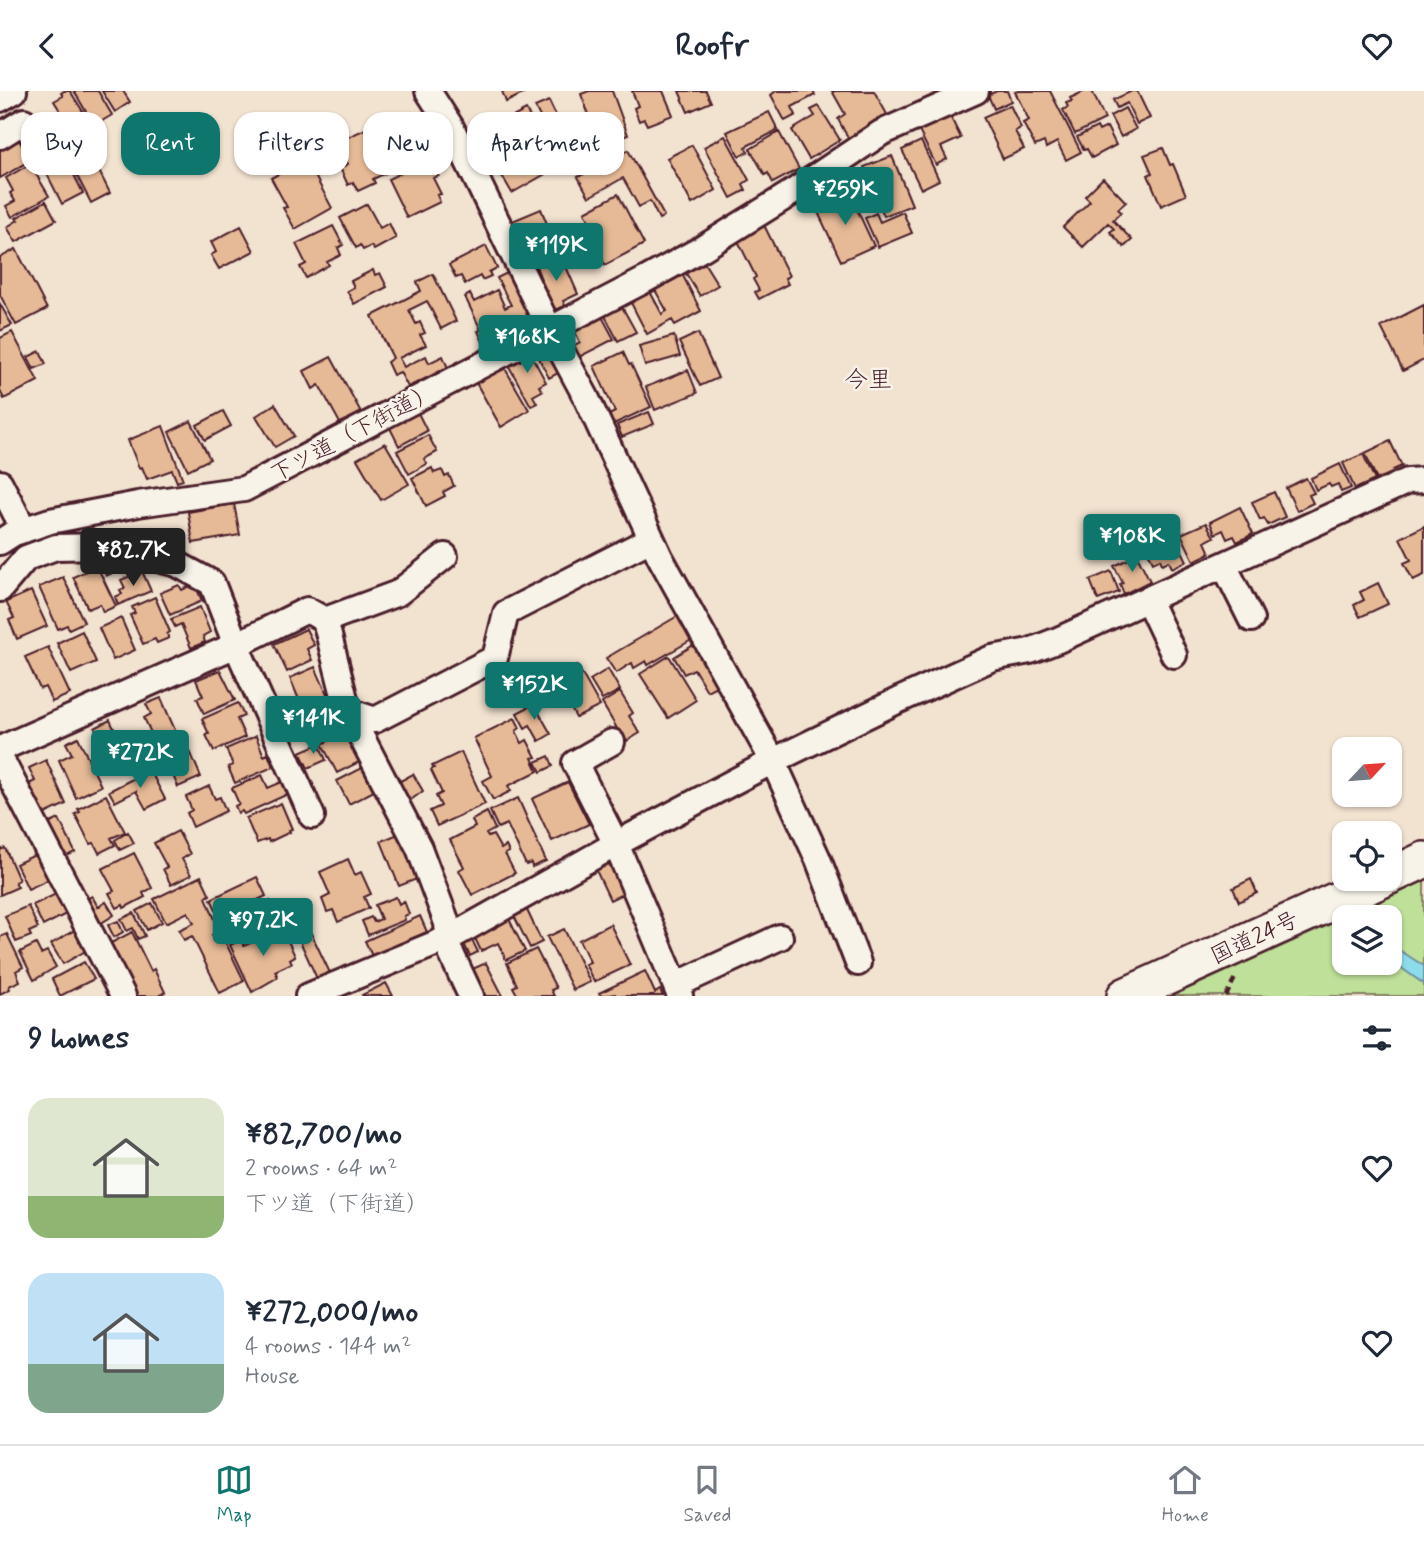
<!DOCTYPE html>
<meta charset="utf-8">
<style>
:root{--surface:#fff;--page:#f6f6f7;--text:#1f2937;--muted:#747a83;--line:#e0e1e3;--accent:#0f766e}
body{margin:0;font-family:Mynerve,"Klee One",sans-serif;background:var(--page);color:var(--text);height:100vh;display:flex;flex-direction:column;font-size:26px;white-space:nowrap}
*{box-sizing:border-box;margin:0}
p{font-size:23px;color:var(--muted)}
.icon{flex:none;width:38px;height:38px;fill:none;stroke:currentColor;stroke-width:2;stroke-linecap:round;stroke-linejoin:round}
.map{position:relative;height:905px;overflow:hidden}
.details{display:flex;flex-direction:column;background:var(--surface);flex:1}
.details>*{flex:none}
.banner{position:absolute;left:21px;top:21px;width:700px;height:63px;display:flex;gap:14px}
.needle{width:46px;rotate:64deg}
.tools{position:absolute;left:1332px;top:646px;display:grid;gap:14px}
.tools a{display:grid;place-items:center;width:70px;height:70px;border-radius:14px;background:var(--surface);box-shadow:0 2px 5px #0004;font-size:35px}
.price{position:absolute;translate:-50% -60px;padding:0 16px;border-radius:7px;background:var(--accent);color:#fff;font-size:23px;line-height:46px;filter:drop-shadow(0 2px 4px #0008)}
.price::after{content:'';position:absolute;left:50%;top:42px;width:21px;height:16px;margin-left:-10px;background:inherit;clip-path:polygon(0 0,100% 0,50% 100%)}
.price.on{background:#222;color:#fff}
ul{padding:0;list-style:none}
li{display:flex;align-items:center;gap:21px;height:175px;padding:0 28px}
li span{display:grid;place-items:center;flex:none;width:196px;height:140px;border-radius:21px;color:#555}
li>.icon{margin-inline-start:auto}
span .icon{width:84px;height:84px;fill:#fffc;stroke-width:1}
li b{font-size:30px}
h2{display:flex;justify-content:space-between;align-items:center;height:84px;padding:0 28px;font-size:30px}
.pill{padding:0 24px;border-radius:21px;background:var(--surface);box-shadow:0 2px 5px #0004;font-size:24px;line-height:63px}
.pill.on{background:var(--accent);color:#fff}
header{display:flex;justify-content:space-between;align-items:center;height:91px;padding:0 28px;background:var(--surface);font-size:32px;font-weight:700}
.tab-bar{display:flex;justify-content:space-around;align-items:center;height:98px;border-top:2px solid var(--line);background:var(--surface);font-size:19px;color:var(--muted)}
.tab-bar a{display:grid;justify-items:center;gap:4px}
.tab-bar .on{color:var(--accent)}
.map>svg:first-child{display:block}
.green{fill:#bee099;stroke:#848062;stroke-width:2}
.water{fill:#8ddceb;stroke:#72909e;stroke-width:2}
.building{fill:#e7ba97;stroke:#4a1f2b;stroke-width:2}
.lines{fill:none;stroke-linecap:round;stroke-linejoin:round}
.minor-casing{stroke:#4a1f2b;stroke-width:30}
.highway-casing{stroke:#4a1f2b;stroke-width:40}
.path{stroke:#4a1f2b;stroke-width:4.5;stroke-dasharray:7 5;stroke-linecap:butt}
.minor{stroke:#f7f3e8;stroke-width:24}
.highway{stroke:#f7f3e8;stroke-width:35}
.labels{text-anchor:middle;stroke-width:5;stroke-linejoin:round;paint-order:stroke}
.street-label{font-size:23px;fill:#4a1f2b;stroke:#f7f3e8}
.neighbourhood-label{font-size:24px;fill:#4a1f2b;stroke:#f7f3e8}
</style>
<header><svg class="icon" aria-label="back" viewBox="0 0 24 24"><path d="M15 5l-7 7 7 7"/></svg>Roofr<svg class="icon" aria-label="heart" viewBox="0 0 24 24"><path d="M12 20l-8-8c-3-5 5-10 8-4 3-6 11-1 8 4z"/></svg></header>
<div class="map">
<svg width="1424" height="905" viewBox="0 0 1424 905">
<rect width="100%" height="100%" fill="#f2e2d0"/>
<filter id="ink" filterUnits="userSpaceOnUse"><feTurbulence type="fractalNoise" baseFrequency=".0143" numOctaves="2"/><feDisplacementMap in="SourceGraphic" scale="14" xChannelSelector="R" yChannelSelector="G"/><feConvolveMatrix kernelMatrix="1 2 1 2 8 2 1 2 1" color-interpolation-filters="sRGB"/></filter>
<g filter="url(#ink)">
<path class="green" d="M1424,790v115h-252l172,-78v45h46v-46h-44z"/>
<path class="water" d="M1390,853l34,22v18l-34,-24z"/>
<path class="building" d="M64,0h6l19,30 -16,10 -19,-30 9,-5 -2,-3z
M74,0h24l14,24 -15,9 -3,-5 -3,1z
M102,0h21l7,11 -15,10z
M502,0h27l-23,11z
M589,0h23l16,44 -28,10 -19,-51z
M632,0h31l10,24 -26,10 -3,-6 -5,2 -5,-13 4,-2z
M679,0h27l5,11 -23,10z
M776,0h37l2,4 -23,12 4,8 -11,6 -14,-26z
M832,0h42l14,25 -40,22 -10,-19 7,-5z
M997,0h10l4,10 -17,8 -6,-14z
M1018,0h32l31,61 -15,8 -9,-18 -11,6 -2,-6 -9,4 -12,-23 6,-3 -14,-28z
M1085,0h7l13,28 -30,15 -12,-24 5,-3 -2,-4 6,-2 -2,-3z
M1132,0h5l13,27 -13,6 -10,-21 -10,5 -4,-8z
M549,10l8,17 -13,7 -9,-18z
M1010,14l11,23 -6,3 9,18 -21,10 -20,-42z
M819,15l21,34 -31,19 -17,-29 23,-14 -4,-6z
M1125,17l11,21 -15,8 -11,-21z
M526,19l10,18 -25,15 -8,-13 9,-6 -3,-5z
M769,21l9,18 -33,17 3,5 -9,4 -12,-24z
M949,23l12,24 -20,9 6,12 -11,6 -18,-36z
M566,34l19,21 -13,11 -19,-21z
M372,35l9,20 10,-6 9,17 -10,5 4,7 -21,10 2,4 -17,8 -5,-9 -5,3 -8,-17 8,-4 -11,-22z
M1097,36l2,4 8,-4 9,18 -24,13 -5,-9 -3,1 -7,-13z
M499,37l16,35 -27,13 -6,-13 5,-3 -10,-21z
M538,40l10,19 4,-2 9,17 -49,28 -11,-19 20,-12 -9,-16z
M779,41l20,37 -26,14 -5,-10 -3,2 -15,-26z
M81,43l8,15 -12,6 -7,-15z
M18,45l13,24 -31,18v-32z
M725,45l24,44 -6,4 3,6 -15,8 -27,-51z
M921,50l18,39 -18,9 -19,-39z
M692,54l24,45 -24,14 -25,-46z
M1163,57l7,17 3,-1 13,31 -25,11 -13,-31 4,-2 -8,-18z
M426,59l13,26 -6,2 8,16 -4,1 3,7 -33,16 -19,-39 24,-11 -4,-9z
M628,59l36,66 -5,3 -9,-18 -11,6 -16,-29 -34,19 -11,-20z
M64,64l19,38 -21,11 -19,-38z
M892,65l20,49 -28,11 -20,-49z
M86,66l5,10 5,-2 14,28 -19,10 -20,-39z
M306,68l26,49 -37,21 -12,-21 4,-1 -16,-29z
M30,73l19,32 -37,21 -6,-11 9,-5 -5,-8 3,-2 -7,-13z
M859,83l12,24 -13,7 -12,-25z
M1103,87l23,24 -8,7 3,3 -8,8 19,20 -8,7 -14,-15 4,-3 -6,-6 -25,24 -20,-20 27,-26 -5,-5z
M849,101l25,54 -33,15 -25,-53z
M618,103l26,50 -39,21 -13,-26 5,-3 -12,-24z
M46,110l10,19 -40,22 -9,-15 11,-7 -2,-2z
M367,113l13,24 9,-5 7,15 -22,12 -3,-4 -8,4 -3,-5 -4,3 -16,-30z
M541,118l9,22 -30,13 -10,-22z
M903,121l9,21 -34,14 -13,-29 11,-5 4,9z
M762,130l27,55 -4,2 3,6 -29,15 -4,-7 4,-2 -6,-11 3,-2 -21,-42z
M241,135l13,25 -35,18 -8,-14 5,-3 -5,-10z
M333,135l10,19 -5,3 3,7 -14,7 2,3 -23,13 -6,-11 6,-3 -10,-20z
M552,149l6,13 -20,8 -5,-13z
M486,155l11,22 -8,4 2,4 -9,4 -2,-4 -15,8 -4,-8 -5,2 -7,-13z
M16,158l31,60 -31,16 -16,-30v-37z
M561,164l17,39 -15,7 2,5 -15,6 -10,-24 4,-1 -8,-21z
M700,165l18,29 -18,11 -18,-29z
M373,179l2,5 5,-2 7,14 -33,17 -7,-13 7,-4 -3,-6z
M680,179l21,41 -26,14 -3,-5 -25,14 -19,-37 19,-11 15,28 5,-3 -15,-26z
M509,181l23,46 -31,15 2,2 -19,9 -6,-13 3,-1 -16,-33 5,-3 4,8 23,-12 8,18 6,-3 -14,-27z
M433,183l23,47 -15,8 -14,-28 -18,9 7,14 4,-2 5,11 -5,2 6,10 -27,13 5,9 22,-11 3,7 14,-7 5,12 -40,19 -8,-15 -7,3 -6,-13 6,-4 -21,-42 49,-25 -4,-9z
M0,213l12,21 -12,6z
M621,214l15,27 -18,9 -14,-27z
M1424,214v55l-21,11 -22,-44z
M599,220l15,28 -35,18 -6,-11 7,-4 -8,-16z
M12,241l26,49 -34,18 -4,-8v-53z
M698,242l20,45 -18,8 -21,-44z
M553,245l9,35 -13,7 -16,-31z
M674,245l6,20 -35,10 -6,-20z
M528,258l18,33 -7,4 3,5 -9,5 4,7 -6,3 -25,-45z
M40,260l6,13 -12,5 -6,-12z
M623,261l6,13 2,-1 20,43 -44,20 -4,-9 12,-6 -21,-46z
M331,266l31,57 -21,11 -22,-40 -6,4 -9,-18z
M503,274l26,45 -28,17 -26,-46z
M688,279l9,23 -42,17 -9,-23z
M275,313l19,32 -19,11 -19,-31z
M223,320l8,15 -26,14 -8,-15z
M649,321l5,12 -32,13 -5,-12z
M418,322l9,18 -28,15 -9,-18z
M191,330l19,38 -22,11 -19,-38z
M163,335l20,54 -6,2 -5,-12 -25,9 -5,-12 -3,1 -11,-28z
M428,344l9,17 -13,7 3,5 -18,10 -12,-23z
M1390,350l12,25 -9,4 2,4 -17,8 -13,-29z
M385,352l24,41 -28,16 -24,-41z
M1363,363l12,26 -20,9 -12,-26z
M1340,373l11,24 -10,4 -3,-8 -7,3 -2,-3 -13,6 -5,-12z
M432,377l2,5 8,-3 3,7 4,-2 5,11 -11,6 2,4 -19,10 -14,-28z
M1306,387l8,15 -5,2 4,8 -16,8 -11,-23z
M1274,401l11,25 -17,8 -4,-7 -4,2 -8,-18z
M234,413l6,31 -47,8 -5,-31z
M1240,416l13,27 -16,8 -3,-6 -7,3 -4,-9 -8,4 -5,-12z
M1206,432l8,14 -9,5 5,11 -16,8 -13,-27z
M1424,435v49l-11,5 -9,-17 7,-3 -11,-22z
M1175,446l12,24 -15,7 -3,-7 -7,3 -2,-5 -7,3 -6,-12z
M1137,464l13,26 -26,13 -4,-10 3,-1 -9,-17z
M112,468l5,12 -11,5 -5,-12z
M97,475l19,40 -13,6 -3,-8 -12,5 -15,-32z
M142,480l9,20 -33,14 -3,-8 7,-3 -2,-4 5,-2 -4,-8z
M1111,480l8,21 -21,8 -8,-20z
M63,486l21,45 -15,7 -2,-4 -9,4 -19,-42z
M1378,492l10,21 -28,13 -6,-12 10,-5 -4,-8z
M195,493l7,17 -32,14 -10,-22 19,-8 3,5z
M31,500l16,35 -30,13 -8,-19 5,-2 -8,-16z
M155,506l15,35 -3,2 2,4 -12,5 -2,-4 -12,5 -13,-29 5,-2 -3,-6z
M200,516l10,25 -7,4 2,6 -14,6 -10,-24 -6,3 -4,-8z
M681,523l14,24 -47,27 -2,-4 -12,7 -2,-5 -16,10 -10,-15z
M121,527l14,32 -22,10 -14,-32z
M306,538l8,16 -7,4 5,11 -25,12 -13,-28z
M82,540l14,31 -25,11 -14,-30z
M697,552l23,41 -13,7 -13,-22 -10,5 -10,-17z
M48,556l22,47 -18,8 -7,-15 -5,2 -15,-32z
M669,565l27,44 -28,18 -28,-44z
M577,574l23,41 -24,12 -12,-23 -7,4 -10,-18z
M315,576l13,29 -26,11 -12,-29z
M608,578l12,21 -18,10 -12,-20z
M220,579l15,30 -31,14 -7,-16 6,-2 -7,-16z
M620,601l13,21 -4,3 11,17 -15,9 -23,-39z
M161,607l21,48 -17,8 -4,-8 -3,2 -14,-30 7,-4 -5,-10z
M328,608l14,31 -26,12 -12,-28z
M238,612l6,13 -7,3 8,18 -31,14 -8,-16 3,-1 -7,-15z
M534,613l17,30 -12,7 -9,-16 -5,3 -8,-15z
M515,627l5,10 -4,3 6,12 5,-3 9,17 -4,1 6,13 -30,15 3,5 -18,9 -10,-19 9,-5 -18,-38z
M110,629l7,15 7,-3 14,29 -23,10 -20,-43z
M344,642l15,29 -22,11 -15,-29z
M256,645l8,20 4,-2 5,13 -38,16 -7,-16 5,-2 -7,-16z
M78,646l23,49 -25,12 -17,-38 13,-6 -6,-11z
M319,653l7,16 -18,8 -8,-16z
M189,658l12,28 -23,10 -12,-28z
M461,661l24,52 -48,22 -7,-15 11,-5 -5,-10 6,-3 -11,-23 3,-2 -2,-2z
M549,665l4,10 -12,6 -5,-10z
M46,669l20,44 -23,11 -14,-31 6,-3 -6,-13z
M362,677l12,23 -25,13 -12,-23z
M150,679l15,29 -19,10 -10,-18 -21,11 -6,-11z
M413,683l10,17 -19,14 -11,-20z
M262,684l6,13 14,-6 6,12 -44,20 -2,-3 -4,2 -3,-7 4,-2 -7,-16z
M568,691l21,42 -37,17 -20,-42z
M209,695l6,13 5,-2 6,14 -33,16 -6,-14 5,-3 -6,-13z
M106,704l19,37 -14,6 4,7 -16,8 -5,-10 -4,1 -15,-30 5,-2 -2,-3z
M518,707l28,63 -14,6 -1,-4 -5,2 -19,-41 -9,4 -8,-17z
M281,712l11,26 -3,1 1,2 -21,10 -1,-3 -11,4 -11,-25z
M487,721l8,17 -9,5 2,3 5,-2 8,14 5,-3 3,6 -4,2 10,19 -43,22 -13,-25 5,-3 -14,-27 25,-13 -3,-7z
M59,728l16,33 -14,7 -17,-33z
M178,740l12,23 -8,5 9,16 -20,10 -8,-16 4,-2 -13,-24z
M128,741l6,11 -14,7 -5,-10z
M403,741l19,45 -23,9 -18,-45z
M5,757l14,32 -4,2 3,5 -18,8v-45z
M41,761l15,24 -28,13 -12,-25z
M134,762l18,35 -9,5 2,4 -21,11 -1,-3 -6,3 -8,-15 5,-2 -12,-22z
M610,767l17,34 -17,8 -16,-34z
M348,768l7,16 6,-3 10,22 -7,3 5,11 -31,14 -5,-12 -6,2 -5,-13 8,-4 -10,-23z
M201,785l9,19 -4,2 14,35 -8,3 4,8 8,-4 20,42 -24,12 -28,-57 -8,4 -5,-10 15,-7 -6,-11 -22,11 -12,-24z
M257,786l9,19 -46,22 -9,-19z
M1251,788l6,14 -18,9 -6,-14z
M56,803l10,20 -23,12 -10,-21z
M92,805l6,11 8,-5 8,13 -16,10 -14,-24z
M396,806l3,7 5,-3 5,13 -5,2 1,4 -37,15 -6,-14 9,-4 3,5 7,-3 -6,-14z
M270,810l11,25 -16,8 -12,-25z
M152,812l10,19 -15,8 -10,-19z
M28,815l10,22 -9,4 2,4 -15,6 -11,-26z
M525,815l17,36 -12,6 -18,-36z
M134,822l11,23 -7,3 -5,-11 -6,3 -6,-12z
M507,824l18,36 -19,9 -8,-17 -17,8 -9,-19z
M420,825l7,16 -55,24 -7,-15z
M118,830l5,11 -9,5 -6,-12z
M610,833l20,41 -36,17 -9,-18 5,-2 -11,-22z
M80,836l7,23 -24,14 -12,-20z
M282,837l13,28 -5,3 2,4 -17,8 3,6 -26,15 -22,-47 11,-5 3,6z
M564,838l26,53 -17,8 -26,-53z
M132,841l19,39 3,-2 11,23 -7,4h-21l-26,-53z
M311,842l20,42 -13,6 -19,-42z
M7,843l16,33 -7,4 4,10 -11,5 1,3 -10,5v-57z
M469,843l9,18 -8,4 -9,-18z
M36,853l5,10 6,-3 9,16 -22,13 -14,-28z
M536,858l20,39 -5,2 3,6h-36l-5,-9 4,-2 -10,-22z
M84,871l10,17 -34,17 -8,-17z
M486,872l17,33h-23l-12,-25z
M645,880l10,22 5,-3 3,6h-47l-1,-2 -14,2 -2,-3z
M386,892l7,13h-30l-1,-1z"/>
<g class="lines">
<g class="minor-casing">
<path id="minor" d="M428,0l23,36 98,201 37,69 74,160 113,204 45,98 40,104
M0,8l14,-8
M0,45l24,-15 16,27
M0,392l24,47
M0,451l14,-9 36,-12 88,-17 106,-15 401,-209 58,-32 90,-56 88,-59 95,-42
M1224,474l27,54
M0,498l26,-31 30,-11 52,-1 69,18 35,19 24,62 76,171
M1148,509l26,55
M325,529l73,-27 47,-37
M348,620l27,9 120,-62 11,-45 145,-74
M612,651l-37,21 41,81 64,152
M0,658l236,-104 71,-35 18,10 23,91 71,137 28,75 2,26 22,47
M0,666l123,239
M676,894l104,-48
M308,905l141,-58 167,-94 157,-83 126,-61 93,-42 38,-7 28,-11 350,-159 16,-1"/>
</g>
<g class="highway-casing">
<path id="highway" d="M1390,785l34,-16
M1125,905l258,-117"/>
</g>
<path class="path" d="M1226,905l9,-18"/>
<use href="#minor" class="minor"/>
<use href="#highway" class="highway"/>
</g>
</g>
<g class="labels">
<g class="street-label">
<text transform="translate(353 341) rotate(-28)" y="8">下ツ道（下街道）</text>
<text transform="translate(1254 846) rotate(-25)" y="8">国道24号</text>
</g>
<g class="neighbourhood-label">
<text x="868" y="296">今里</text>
</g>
</g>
</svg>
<div class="tools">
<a><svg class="needle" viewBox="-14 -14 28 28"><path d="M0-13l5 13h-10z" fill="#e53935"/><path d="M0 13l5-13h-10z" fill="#747a83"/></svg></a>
<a><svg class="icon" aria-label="locate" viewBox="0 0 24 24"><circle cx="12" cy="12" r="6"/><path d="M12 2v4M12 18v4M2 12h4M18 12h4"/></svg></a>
<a><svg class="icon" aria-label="layers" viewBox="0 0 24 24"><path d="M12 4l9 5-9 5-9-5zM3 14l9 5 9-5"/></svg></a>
</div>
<b class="price" style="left:845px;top:136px">¥259K</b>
<b class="price" style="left:556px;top:192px">¥119K</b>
<b class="price" style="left:527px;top:284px">¥168K</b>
<b class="price" style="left:1132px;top:483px">¥108K</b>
<b class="price on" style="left:133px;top:497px">¥82.7K</b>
<b class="price" style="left:534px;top:631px">¥152K</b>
<b class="price" style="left:313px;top:665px">¥141K</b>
<b class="price" style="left:140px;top:699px">¥272K</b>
<b class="price" style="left:263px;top:867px">¥97.2K</b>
<div class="banner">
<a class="pill">Buy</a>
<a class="pill on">Rent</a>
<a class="pill">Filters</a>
<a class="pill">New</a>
<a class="pill">Apartment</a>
</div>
</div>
<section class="details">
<h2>9 homes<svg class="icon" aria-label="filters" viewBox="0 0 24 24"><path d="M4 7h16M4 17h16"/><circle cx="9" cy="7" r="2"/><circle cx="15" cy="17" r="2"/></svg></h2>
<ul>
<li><span style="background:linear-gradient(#dfe7d0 70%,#8fb573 0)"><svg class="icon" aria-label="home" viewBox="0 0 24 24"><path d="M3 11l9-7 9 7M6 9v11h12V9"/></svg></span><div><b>¥82,700/mo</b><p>2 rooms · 64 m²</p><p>下ツ道（下街道）</p></div><svg class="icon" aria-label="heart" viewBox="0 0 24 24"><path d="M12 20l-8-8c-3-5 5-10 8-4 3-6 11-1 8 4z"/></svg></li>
<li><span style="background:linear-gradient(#bfe0f5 65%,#7fa58c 0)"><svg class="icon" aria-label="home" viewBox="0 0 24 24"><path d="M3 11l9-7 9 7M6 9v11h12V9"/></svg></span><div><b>¥272,000/mo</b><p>4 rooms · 144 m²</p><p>House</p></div><svg class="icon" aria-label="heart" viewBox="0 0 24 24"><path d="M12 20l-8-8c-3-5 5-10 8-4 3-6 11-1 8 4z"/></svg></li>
</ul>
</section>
<nav class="tab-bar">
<a class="on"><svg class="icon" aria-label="map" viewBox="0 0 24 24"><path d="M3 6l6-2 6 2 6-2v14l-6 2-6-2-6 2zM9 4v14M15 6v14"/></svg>Map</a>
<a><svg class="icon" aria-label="saved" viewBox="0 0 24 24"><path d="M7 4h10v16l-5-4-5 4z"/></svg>Saved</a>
<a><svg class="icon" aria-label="home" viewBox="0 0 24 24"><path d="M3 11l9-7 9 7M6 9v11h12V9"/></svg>Home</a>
</nav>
